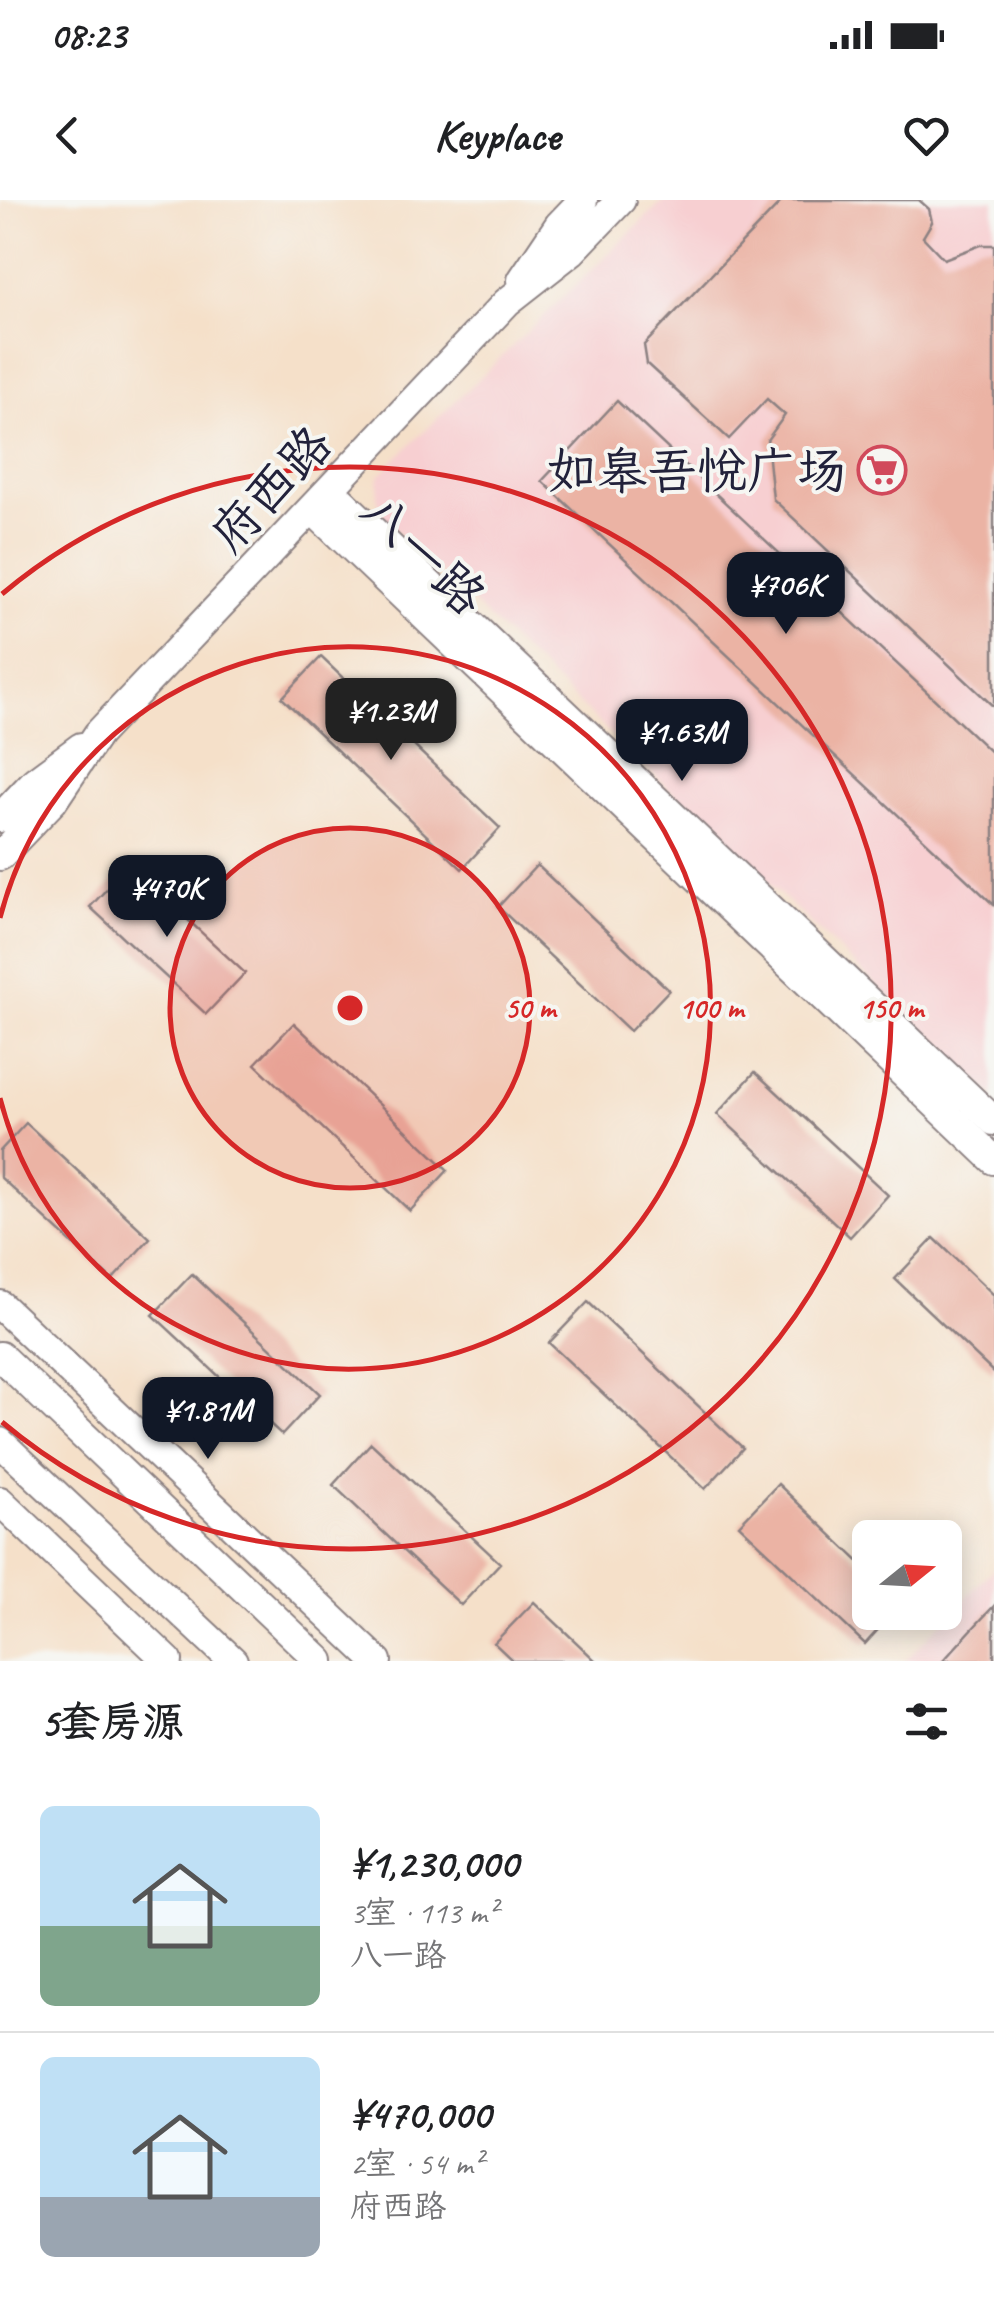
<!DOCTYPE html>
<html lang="zh">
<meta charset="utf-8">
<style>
:root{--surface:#fff;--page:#f2f2f2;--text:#202124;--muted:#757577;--line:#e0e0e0;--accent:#111827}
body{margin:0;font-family:Caveat,"LXGW WenKai TC",sans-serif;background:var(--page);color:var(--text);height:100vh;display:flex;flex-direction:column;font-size:38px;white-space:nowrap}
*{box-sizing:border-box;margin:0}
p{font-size:32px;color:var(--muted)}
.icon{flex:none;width:55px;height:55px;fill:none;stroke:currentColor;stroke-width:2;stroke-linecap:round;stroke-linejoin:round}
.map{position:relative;height:1461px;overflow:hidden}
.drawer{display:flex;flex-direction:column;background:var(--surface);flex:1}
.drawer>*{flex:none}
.needle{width:65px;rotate:72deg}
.tools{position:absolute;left:852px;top:1320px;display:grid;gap:20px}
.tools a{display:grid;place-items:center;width:110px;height:110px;border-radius:15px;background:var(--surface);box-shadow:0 5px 25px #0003;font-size:50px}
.price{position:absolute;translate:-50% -85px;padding:0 22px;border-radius:20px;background:var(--accent);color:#fff;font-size:32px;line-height:65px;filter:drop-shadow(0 2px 5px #0008)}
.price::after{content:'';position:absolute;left:50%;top:60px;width:30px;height:22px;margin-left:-15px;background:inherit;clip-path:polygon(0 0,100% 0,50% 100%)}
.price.on{background:#222;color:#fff}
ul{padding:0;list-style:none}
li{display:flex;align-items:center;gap:30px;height:250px;padding:0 40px}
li+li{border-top:2px solid var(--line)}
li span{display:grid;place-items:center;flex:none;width:280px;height:200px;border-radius:15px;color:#555}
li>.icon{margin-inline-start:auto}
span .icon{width:120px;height:120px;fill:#fffc;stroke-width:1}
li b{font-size:42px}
h2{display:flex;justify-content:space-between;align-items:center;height:120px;padding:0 40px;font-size:42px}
.status{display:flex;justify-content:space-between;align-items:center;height:70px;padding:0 50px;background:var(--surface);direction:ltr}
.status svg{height:28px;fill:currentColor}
header{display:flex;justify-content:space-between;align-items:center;height:130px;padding:0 40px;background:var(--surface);font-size:45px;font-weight:700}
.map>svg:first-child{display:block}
.built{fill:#f7cfd1}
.building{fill:#ebb3a4}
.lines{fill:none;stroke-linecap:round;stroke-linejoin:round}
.minor-casing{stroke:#8c8182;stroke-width:32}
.minor{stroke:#fff;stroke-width:28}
.ring{fill:none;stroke:#d62828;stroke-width:5}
.labels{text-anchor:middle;stroke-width:8;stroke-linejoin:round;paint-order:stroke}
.poi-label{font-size:50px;fill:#22223b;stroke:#f6f6f2;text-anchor:end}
.street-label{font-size:50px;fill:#22223b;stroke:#f6f6f2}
.centre{fill:#d62828;stroke:#f6f6f2;stroke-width:5}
.ring-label{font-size:30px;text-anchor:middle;font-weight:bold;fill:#d62828;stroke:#f6f6f2;stroke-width:8;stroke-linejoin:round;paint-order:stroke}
</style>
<div class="status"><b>08:23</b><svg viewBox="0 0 49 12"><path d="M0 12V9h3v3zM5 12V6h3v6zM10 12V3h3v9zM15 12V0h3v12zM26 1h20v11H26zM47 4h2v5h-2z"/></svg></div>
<header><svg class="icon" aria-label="back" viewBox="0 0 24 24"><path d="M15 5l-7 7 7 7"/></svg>Keyplace<svg class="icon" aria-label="heart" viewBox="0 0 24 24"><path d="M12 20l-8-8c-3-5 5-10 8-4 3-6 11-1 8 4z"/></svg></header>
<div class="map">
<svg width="994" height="1461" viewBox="0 0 994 1461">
<rect width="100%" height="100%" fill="#f6f6f2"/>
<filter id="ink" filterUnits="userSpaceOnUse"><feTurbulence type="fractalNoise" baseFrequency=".01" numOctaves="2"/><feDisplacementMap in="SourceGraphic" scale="20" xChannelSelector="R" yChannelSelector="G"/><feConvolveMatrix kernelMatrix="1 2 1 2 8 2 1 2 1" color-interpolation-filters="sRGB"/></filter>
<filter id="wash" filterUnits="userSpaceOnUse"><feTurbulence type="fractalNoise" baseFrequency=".0048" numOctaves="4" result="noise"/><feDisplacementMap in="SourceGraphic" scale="40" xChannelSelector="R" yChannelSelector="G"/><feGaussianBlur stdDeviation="2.25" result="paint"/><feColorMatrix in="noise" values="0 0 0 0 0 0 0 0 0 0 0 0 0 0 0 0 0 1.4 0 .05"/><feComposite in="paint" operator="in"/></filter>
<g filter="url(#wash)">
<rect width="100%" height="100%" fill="#f5e0c9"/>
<path class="built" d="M664,0h330v897l-609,-577 -8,-22 2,-23z
M994,1368v93h-89z"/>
<g id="blocks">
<path class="building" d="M783,0h136l10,9 3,13 -9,15 21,22 37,-14h13v462l-221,-208 -6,-59 18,-25 -18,-16 -38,40 -82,-75 -3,-19z
M617,201l377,354v150l-452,-424z
M321,457l179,171 -38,41 -180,-171z
M129,665l116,108 -39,41 -116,-107z
M537,665l132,125 -39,41 -132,-124z
M294,823l154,147 -38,41 -155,-147z
M755,872l133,123 -38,42 -133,-123z
M26,923l124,115 -38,42 -112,-103v-26z
M934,1038l60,57v78l-99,-94z
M192,1074l128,120 -38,41 -129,-120z
M588,1102l155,146 -38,41 -156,-146z
M371,1243l129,120 -39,42 -128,-120z
M778,1284l92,88v40h24l-29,32 -126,-119z
M534,1402l62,59h-83l-19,-18z
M994,1406v55h-51l32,-35z"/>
</g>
</g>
<g filter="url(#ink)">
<use href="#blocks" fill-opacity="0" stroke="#8c8182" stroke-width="2.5"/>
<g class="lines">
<g class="minor-casing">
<path id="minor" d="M522,80l37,-55 24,-25
M330,290l664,631
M312,309l682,651
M0,618l35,-37 46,-34
M0,656l53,-55 45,-67 409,-432 65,-51 49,-51
M0,1105l377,356
M0,1156l320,305
M0,1242l233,219
M0,1301l168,160"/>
</g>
<use href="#minor" class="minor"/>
</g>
</g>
<circle cx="350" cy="808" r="180" fill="#d62828" fill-opacity=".12"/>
<g class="ring">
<circle cx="350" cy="808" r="180"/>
<path d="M0 718A361 361 0 1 1 0 898"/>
<path d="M2 394A541 541 0 1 1 2 1222"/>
</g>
<defs>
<g id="supermarket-ring" transform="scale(2.5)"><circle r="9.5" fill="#f6f6f2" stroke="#d1495b" stroke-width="1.5"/><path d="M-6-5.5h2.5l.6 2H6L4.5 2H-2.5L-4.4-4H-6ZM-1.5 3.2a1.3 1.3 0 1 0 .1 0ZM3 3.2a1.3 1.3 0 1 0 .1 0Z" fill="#d1495b"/></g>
</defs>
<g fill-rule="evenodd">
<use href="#supermarket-ring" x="882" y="270"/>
</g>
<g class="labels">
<g class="poi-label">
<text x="847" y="288">如皋吾悦广场</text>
</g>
<g class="street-label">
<text transform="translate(270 288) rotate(-47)" y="18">府西路</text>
<text transform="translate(424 353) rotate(44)" y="18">八一路</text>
</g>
</g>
<circle cx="350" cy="808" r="15" class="centre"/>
<g class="ring-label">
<text x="530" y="818">50 m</text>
<text x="711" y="818">100 m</text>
<text x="891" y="818">150 m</text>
</g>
</svg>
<div class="tools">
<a><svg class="needle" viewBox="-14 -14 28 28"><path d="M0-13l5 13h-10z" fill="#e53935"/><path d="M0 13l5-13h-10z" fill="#757577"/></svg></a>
</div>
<b class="price" style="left:786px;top:437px">¥706K</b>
<b class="price on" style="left:391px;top:563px">¥1.23M</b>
<b class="price" style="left:682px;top:584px">¥1.63M</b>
<b class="price" style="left:167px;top:740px">¥470K</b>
<b class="price" style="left:208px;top:1262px">¥1.81M</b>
</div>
<section class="drawer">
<h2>5套房源<svg class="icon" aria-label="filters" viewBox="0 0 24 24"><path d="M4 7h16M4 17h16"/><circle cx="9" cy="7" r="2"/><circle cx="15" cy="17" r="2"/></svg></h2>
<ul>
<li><span style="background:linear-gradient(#bfe0f5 60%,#7fa58c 0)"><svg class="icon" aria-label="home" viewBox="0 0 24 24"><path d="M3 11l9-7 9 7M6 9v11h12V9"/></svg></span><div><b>¥1,230,000</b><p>3室 · 113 m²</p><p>八一路</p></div></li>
<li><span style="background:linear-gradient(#bfe0f5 70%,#9aa5b1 0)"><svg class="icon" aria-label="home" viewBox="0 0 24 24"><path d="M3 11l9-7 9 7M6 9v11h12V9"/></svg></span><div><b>¥470,000</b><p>2室 · 54 m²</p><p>府西路</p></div></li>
</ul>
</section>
